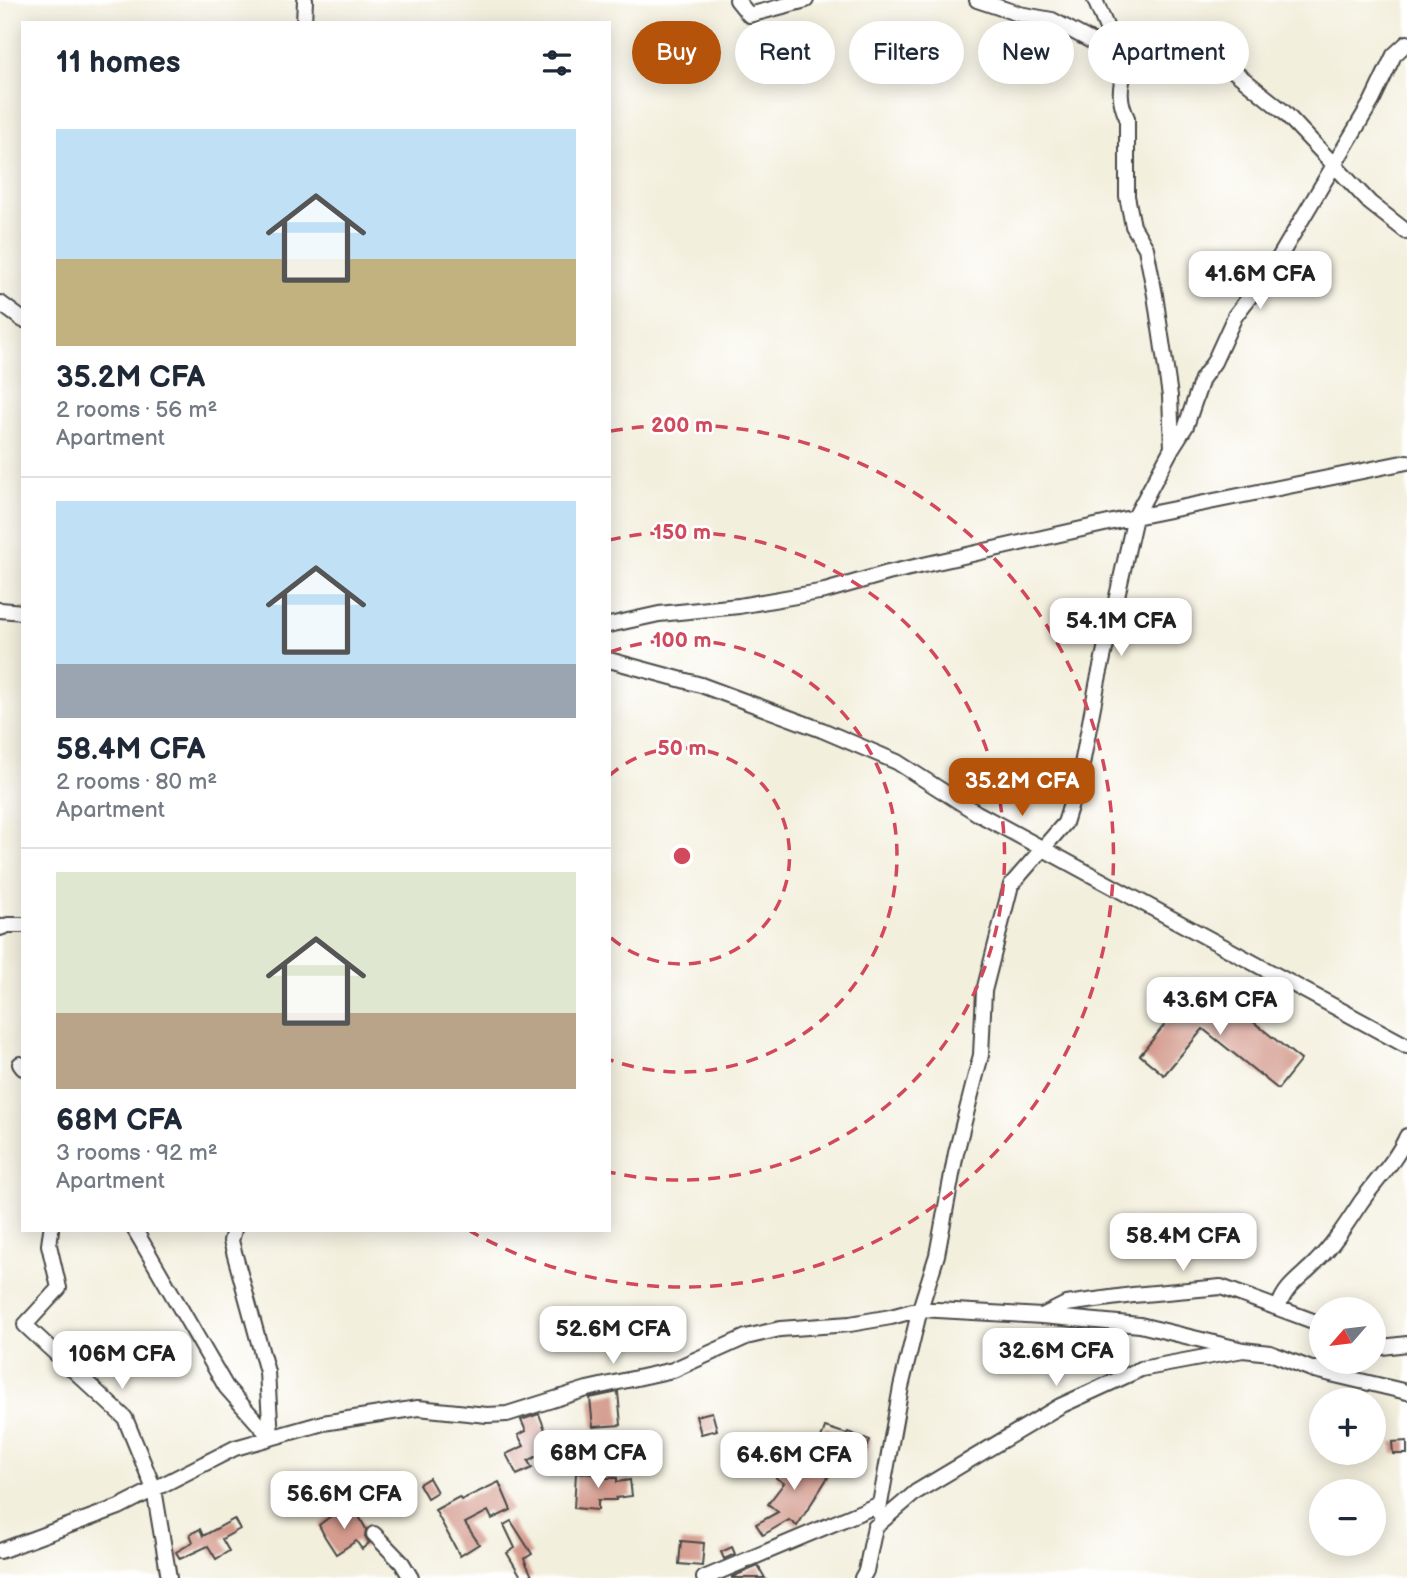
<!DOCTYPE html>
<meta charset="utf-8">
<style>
:root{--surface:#fff;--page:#f2f2f3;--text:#1f2937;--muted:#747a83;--line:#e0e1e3;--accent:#b45309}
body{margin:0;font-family:"Balsamiq Sans",sans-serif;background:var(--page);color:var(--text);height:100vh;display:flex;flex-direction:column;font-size:26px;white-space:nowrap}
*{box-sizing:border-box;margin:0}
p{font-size:23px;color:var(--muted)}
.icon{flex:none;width:38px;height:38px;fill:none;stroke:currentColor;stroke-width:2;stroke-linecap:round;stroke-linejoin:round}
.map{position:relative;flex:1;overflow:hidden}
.details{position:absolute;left:21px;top:21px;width:590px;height:1211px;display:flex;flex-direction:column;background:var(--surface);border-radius:0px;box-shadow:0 4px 18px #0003}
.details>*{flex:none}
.hud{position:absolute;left:632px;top:21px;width:665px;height:63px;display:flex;gap:14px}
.needle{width:46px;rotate:242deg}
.fabs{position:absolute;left:1309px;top:1297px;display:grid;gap:14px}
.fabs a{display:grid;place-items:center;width:77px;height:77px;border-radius:50%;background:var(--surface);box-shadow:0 4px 18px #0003;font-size:35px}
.price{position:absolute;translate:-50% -60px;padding:0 16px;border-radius:14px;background:#fff;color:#222;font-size:23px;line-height:46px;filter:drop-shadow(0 2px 4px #0008)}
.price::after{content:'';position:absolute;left:50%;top:42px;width:21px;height:16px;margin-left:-10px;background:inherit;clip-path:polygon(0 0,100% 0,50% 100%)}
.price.active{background:var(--accent);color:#fff}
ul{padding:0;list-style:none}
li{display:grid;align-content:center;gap:14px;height:371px;padding:0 35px}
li+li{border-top:2px solid var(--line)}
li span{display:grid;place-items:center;height:217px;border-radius:0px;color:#555}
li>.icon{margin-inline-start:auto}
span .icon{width:126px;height:126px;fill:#fffc;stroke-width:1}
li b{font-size:30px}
h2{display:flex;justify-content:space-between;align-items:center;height:84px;padding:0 35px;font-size:30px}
.chip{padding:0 24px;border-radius:32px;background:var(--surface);box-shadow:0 4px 18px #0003;font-size:24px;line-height:63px}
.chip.active{background:var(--accent);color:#fff}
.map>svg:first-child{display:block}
.building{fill:#d49b8e}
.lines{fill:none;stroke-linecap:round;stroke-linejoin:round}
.minor-casing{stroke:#494846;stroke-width:18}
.minor{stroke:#fff;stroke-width:14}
.ring{fill:none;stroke:#d1495b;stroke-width:3.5;stroke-dasharray:12 9}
.centre{fill:#d1495b;stroke:#fff;stroke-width:3.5}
.ring-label{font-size:21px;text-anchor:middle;font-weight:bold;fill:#d1495b;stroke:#fff;stroke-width:5;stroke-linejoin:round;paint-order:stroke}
</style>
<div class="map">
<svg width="1407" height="1578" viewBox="0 0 1407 1578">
<rect width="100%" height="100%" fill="#fff"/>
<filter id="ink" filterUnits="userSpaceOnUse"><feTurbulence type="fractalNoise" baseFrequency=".0143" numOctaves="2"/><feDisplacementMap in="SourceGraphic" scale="14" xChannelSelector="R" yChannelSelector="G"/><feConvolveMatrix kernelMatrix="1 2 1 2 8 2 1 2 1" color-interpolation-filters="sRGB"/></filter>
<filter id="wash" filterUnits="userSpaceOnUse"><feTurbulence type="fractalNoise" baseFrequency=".00686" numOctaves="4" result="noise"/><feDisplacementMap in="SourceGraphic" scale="28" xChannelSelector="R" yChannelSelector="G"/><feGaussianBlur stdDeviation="1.57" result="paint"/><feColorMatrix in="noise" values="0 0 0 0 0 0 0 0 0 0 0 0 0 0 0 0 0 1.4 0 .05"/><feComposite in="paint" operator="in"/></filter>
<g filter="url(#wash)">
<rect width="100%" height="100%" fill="#f3efdd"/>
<g id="blocks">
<path class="building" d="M1201,980l100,80 -23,29 -75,-60 -39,46 -24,-20z
M618,1392l3,33 -28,2 -3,-29z
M712,1412l5,18 -16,4 -5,-18z
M539,1414l13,34 -24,13 4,7 -15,7 -11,-21 18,-8 -6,-11 8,-4 -5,-11z
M825,1427l22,7 1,-2 22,8 -12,33 -22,-8 7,-20 -22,-6z
M1407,1441v13h-14l-1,-12z
M793,1451l37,23 -33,52 -8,-6 -26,15 -7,-11 22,-12 -10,-8 16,-21 -8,-5z
M576,1473l23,1v4h18v4l13,-2 2,16 -16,2v2h-18v10l-24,-2z
M429,1478l8,14 -10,6 -8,-14z
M499,1482l12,28 -19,9 -4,-8 -23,12 14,21 -19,12 -25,-46 24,-13 2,3z
M339,1510l5,8 12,-7 10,18 -1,7 4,7 -7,6 -6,-8 -20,13 -11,-17 -6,-12z
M234,1519l6,10 -18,10 7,12 -13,8 -8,-13 -28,13 -4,-7 17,-10 -3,-8 10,-5 3,7z
M511,1521l21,33 -8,5 9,19h-11l-15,-25 8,-5 -11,-23z
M681,1541l23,2 -2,23 -23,-2z
M732,1547l3,7 -11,5 -3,-7z
M758,1566l7,12h-33v-1z"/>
</g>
</g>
<g filter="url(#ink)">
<use href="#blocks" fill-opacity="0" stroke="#494846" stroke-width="2"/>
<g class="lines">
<g class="minor-casing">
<path id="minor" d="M737,0l12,15 57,-15
M977,0l42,14 33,6 43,23 15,-4 78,12 37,13 59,48 86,91 37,29
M304,23l1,-23
M0,303l23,17
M1172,448l14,-22 16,-47 12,-17 21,-46 42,-55 95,-160 22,-46 13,-12
M0,610l23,2
M609,625l50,-11 80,-8 86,-15 63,-18 247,-56 272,-55
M609,660l92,25 121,45 75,32 80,51 430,233
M0,928l8,-3h15
M20,1064l3,4
M51,1230l-2,15 10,43 -34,37 100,93 29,71 15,89
M135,1230l91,157 45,51
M234,1230l-3,11 36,131 4,66
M1279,1306c6,-20 23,-29 37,-44 18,-18 31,-39 45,-60 16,-23 35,-41 46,-66
M1042,1316l24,-12 67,-9 88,-8 100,37
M1374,1348l33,-4
M1314,1370l93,22
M880,1504l21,-117 19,-78 17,-54 19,-102 25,-98 3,-64 27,-106 54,-62 15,-48 18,-95 37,-163 37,-69 -2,-52 -15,-101 -9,-47 -13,-22 -6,-30v-78c-8,-17 -8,-30 -2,-47l-30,-71
M374,1534l28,29 9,15
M0,1551l119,-44 116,-59 88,-25 95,-15 69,7 20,-1 80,-25 86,-19 73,-33 34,-8 70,-5 41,-7 29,-8 122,7 98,9 103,25
M704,1578l176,-74 -2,8
M862,1578l4,-7 9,-44 41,-35 144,-86 81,-37 102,-19 27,3 44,17 24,-8"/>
</g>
<use href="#minor" class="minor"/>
</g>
</g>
<g class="ring">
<path d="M609 776A108 108 0 1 1 609 936"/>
<path d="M610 652A216 216 0 1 1 610 1060"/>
<path d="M609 540A324 324 0 1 1 609 1172"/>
<path d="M611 431A431 431 0 1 1 470 1231"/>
</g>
<circle cx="682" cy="856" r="10" class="centre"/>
<g class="ring-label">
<text x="682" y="432">200 m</text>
<text x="682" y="539">150 m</text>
<text x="682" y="647">100 m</text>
<text x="682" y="755">50 m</text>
</g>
</svg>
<div class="fabs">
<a><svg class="needle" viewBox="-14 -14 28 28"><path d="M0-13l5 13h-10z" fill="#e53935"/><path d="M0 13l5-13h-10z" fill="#747a83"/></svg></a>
<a>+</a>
<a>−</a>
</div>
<b class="price" style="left:1260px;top:311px">41.6M CFA</b>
<b class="price" style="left:1121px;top:658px">54.1M CFA</b>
<b class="price active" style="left:1022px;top:818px">35.2M CFA</b>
<b class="price" style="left:1220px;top:1037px">43.6M CFA</b>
<b class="price" style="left:1183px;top:1273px">58.4M CFA</b>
<b class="price" style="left:613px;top:1366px">52.6M CFA</b>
<b class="price" style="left:1056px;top:1388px">32.6M CFA</b>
<b class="price" style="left:122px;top:1391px">106M CFA</b>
<b class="price" style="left:598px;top:1490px">68M CFA</b>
<b class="price" style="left:794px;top:1492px">64.6M CFA</b>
<b class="price" style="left:344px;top:1531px">56.6M CFA</b>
<div class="hud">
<a class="chip active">Buy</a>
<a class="chip">Rent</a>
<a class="chip">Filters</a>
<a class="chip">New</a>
<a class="chip">Apartment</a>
</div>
<section class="details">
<h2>11 homes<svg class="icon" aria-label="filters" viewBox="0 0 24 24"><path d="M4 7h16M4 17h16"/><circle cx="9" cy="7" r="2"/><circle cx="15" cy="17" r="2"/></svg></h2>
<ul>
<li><span style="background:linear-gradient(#bfe0f5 60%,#c2b280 0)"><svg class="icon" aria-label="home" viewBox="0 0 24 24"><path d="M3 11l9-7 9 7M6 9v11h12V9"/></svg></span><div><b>35.2M CFA</b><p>2 rooms · 56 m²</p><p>Apartment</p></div></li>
<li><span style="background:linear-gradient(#bfe0f5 75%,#9aa5b1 0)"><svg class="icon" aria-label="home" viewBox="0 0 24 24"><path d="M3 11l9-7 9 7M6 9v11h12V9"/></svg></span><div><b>58.4M CFA</b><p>2 rooms · 80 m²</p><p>Apartment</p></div></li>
<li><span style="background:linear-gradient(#dfe7d0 65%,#b9a48a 0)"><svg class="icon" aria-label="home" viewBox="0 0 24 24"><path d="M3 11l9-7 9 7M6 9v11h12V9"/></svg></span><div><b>68M CFA</b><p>3 rooms · 92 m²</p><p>Apartment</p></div></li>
</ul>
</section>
</div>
